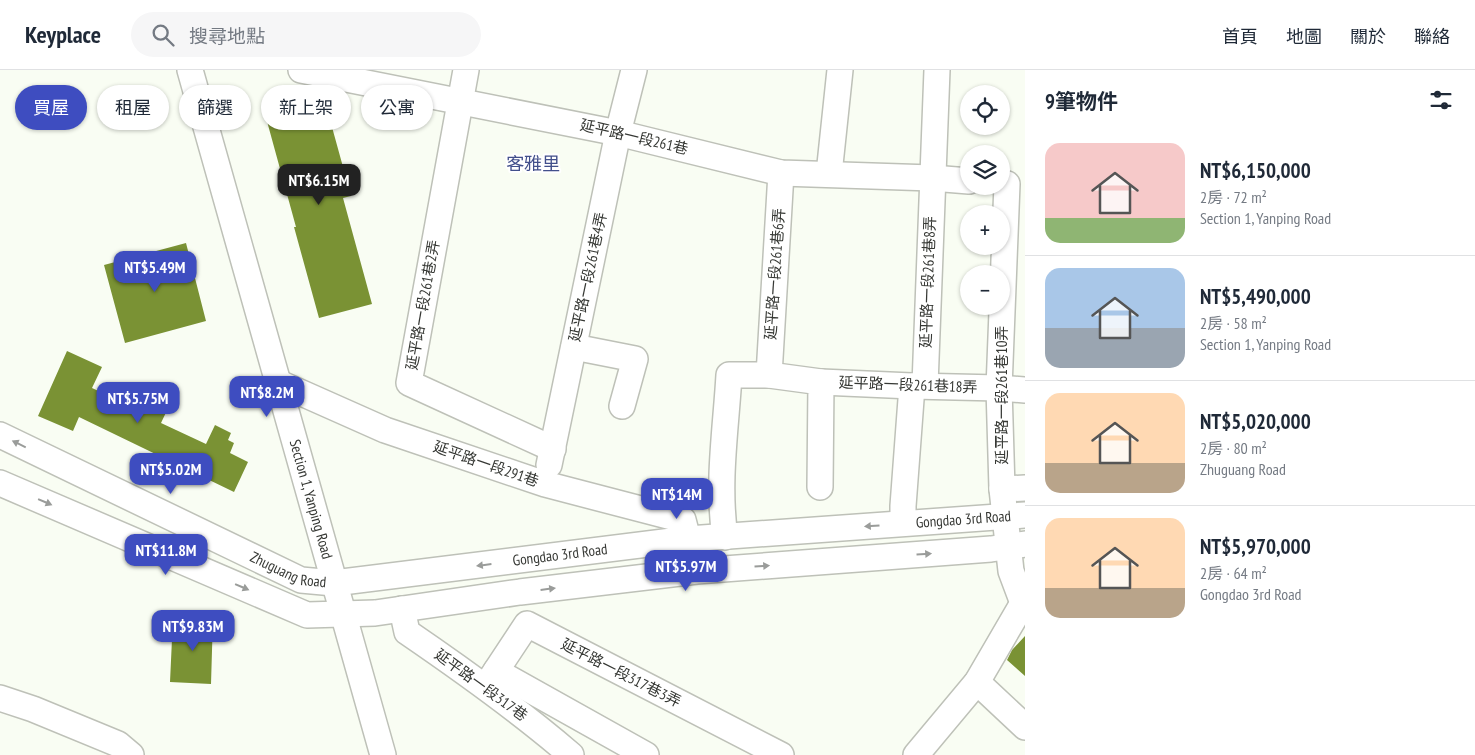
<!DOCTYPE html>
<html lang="zh-TW">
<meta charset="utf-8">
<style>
:root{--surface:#fff;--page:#f6f6f7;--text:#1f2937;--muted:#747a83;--line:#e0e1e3;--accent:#3e4dc0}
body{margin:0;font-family:"PT Sans Narrow","Noto Sans TC",sans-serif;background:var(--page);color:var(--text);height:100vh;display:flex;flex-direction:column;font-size:19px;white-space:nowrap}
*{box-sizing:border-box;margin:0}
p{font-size:16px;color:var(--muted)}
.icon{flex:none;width:28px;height:28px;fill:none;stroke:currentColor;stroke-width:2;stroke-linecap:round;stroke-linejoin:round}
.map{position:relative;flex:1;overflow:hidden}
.side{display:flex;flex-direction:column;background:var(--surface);width:450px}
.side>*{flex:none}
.banner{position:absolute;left:15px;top:15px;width:475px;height:45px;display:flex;gap:10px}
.controls{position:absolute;left:960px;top:15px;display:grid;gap:10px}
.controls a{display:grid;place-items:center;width:50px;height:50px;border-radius:50%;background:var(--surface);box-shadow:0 1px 4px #0004;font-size:25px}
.price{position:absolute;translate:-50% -42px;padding:0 11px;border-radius:10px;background:var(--accent);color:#fff;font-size:16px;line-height:32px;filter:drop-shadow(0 1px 2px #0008)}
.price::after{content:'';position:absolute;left:50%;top:30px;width:15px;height:11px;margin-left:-8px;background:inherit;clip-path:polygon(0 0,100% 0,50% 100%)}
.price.selected{background:#222;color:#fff}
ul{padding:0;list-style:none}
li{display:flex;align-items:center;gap:15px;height:125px;padding:0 20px}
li+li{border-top:1px solid var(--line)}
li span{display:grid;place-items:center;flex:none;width:140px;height:100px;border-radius:15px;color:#555}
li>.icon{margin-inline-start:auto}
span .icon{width:60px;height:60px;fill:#fffc;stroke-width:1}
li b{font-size:21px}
h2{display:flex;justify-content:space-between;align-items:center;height:60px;padding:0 20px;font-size:21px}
.tag{padding:0 18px;border-radius:22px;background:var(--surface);box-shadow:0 1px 4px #0004;font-size:18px;line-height:45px}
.tag.selected{background:var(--accent);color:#fff}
header{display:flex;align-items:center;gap:30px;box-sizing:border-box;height:70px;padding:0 25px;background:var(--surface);border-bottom:1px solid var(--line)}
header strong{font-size:24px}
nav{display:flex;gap:28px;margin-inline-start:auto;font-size:18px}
.search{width:350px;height:45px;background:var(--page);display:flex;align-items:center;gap:12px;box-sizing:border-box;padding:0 18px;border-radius:28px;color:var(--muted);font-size:19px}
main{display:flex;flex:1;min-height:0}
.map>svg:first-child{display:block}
.building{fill:#7a9234}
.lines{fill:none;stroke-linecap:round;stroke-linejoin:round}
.minor-casing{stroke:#bec1b8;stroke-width:28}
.minor{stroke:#fff;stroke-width:25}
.oneway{fill:#9a9c9a}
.labels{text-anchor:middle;stroke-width:4;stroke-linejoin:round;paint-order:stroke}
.street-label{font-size:15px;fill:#363834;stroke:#fff}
.quarter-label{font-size:18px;fill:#424f8b;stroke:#fff}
</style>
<header>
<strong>Keyplace</strong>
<div class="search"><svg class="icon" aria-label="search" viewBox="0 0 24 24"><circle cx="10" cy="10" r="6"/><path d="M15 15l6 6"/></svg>搜尋地點</div>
<nav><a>首頁</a><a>地圖</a><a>關於</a><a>聯絡</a></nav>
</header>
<main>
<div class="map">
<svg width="1025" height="685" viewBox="0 0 1025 685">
<rect width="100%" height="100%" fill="#f9fdf3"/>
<path class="building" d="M324,28l27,98 -8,2 29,106 -53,14 -25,-91h2l-31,-113z
M186,173l20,78 -81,22 -21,-78z
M67,281l35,16 -10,21 48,22 4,-10 7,4 3,-8 16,8 -9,19 45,21 9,-19 16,8 -3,7 6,3 -4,10 18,9 -14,30 -155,-75 -6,14 -35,-15z
M181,546l32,1 -2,67 -41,-2 2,-43h9z
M1025,566v40l-18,-16 5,-10z"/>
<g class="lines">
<g class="minor-casing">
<g id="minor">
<path id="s1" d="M190,0l193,685"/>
<path d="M301,0l317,63 163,40 151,5 37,3"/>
<path d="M466,0l-57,313 144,66"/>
<path d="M829,104l11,-104"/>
<path d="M1007,114l-8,204 3,101 9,82 12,32h2"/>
<path d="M574,277l61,12 -13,47"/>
<path d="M769,305l12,-202"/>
<path d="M277,312l108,48 160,54 138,36 5,19"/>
<path d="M821,312l91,4 87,2 26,2"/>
<path d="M925,315l12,-315"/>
<path id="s2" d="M0,365l301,145 33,3 354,-44 337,-24"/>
<path d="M549,395l69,-332 16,-63"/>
<path d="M0,413l307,132 68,-2 145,-21 177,-21 294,-22 34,-5"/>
<path d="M1002,419l23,-1"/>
<path d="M903,453v-17l9,-120"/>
<path d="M725,467c-8,-54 1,-109 4,-162h40l52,7 -1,105"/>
<path d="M402,539l5,23c57,39 112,78 164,123"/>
<path d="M496,601l150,84"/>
<path d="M977,612l48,45"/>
<path d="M486,616l41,-62 254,131"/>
<path d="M0,628l33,11 85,35 13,11"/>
<path d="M916,685l61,-73 46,-79"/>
</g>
</g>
<use href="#minor" class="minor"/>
</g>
<defs><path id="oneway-solid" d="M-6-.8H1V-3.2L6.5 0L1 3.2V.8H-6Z" transform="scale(1.25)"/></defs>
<g class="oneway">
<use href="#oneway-solid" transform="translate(19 374) rotate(-154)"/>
<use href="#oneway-solid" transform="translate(45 432) rotate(23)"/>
<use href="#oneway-solid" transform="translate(872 456) rotate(176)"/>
<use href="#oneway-solid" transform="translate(924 484) rotate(-4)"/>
<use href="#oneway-solid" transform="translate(484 495) rotate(173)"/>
<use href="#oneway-solid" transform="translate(762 496) rotate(-4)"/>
<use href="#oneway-solid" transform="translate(242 517) rotate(23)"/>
<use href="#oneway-solid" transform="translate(548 519) rotate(-7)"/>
</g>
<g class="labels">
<g class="street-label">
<text transform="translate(634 67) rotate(13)" y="5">延平路一段261巷</text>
<text transform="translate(775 204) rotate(-86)" y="5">延平路一段261巷6弄</text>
<text transform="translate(588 207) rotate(-78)" y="5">延平路一段261巷4弄</text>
<text transform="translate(928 212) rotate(-88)" y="5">延平路一段261巷8弄</text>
<text transform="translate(423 235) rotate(-80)" y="5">延平路一段261巷2弄</text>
<text transform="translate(908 315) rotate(2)" y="5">延平路一段261巷18弄</text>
<text transform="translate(1002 325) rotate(-90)" y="5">延平路一段261巷10弄</text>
<text transform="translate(486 394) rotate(19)" y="5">延平路一段291巷</text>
<text dy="5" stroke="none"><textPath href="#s1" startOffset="446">Section 1, Yanping Road</textPath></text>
<text dy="5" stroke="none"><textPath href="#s2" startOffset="1000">Gongdao 3rd Road</textPath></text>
<text dy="5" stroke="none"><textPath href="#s2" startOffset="595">Gongdao 3rd Road</textPath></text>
<text dy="5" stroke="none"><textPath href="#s2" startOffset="319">Zhuguang Road</textPath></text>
<text transform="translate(621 603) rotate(27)" y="5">延平路一段317巷3弄</text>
<text transform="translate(481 615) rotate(36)" y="5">延平路一段317巷</text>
</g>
<g class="quarter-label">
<text x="533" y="100">客雅里</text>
</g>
</g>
</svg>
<div class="controls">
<a><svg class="icon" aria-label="locate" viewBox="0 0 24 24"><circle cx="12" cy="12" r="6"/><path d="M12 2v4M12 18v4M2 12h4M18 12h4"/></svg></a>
<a><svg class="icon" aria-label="layers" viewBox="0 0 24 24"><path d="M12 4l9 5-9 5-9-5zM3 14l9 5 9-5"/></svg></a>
<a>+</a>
<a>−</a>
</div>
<b class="price selected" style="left:319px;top:136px">NT$6.15M</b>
<b class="price" style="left:155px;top:223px">NT$5.49M</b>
<b class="price" style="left:267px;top:348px">NT$8.2M</b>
<b class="price" style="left:138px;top:354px">NT$5.75M</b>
<b class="price" style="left:171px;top:425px">NT$5.02M</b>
<b class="price" style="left:677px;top:450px">NT$14M</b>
<b class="price" style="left:166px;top:506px">NT$11.8M</b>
<b class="price" style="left:686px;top:522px">NT$5.97M</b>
<b class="price" style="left:193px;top:582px">NT$9.83M</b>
<div class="banner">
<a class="tag selected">買屋</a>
<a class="tag">租屋</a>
<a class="tag">篩選</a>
<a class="tag">新上架</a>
<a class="tag">公寓</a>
</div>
</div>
<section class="side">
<h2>9筆物件<svg class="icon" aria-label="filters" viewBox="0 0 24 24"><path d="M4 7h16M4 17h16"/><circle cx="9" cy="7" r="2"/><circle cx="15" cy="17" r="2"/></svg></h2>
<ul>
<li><span style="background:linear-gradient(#f6c9c9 75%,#8fb573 0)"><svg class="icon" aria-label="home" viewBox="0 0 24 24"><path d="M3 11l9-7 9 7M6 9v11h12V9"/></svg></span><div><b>NT$6,150,000</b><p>2房 · 72 m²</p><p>Section 1, Yanping Road</p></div></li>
<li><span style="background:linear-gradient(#a9c7e8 60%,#9aa5b1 0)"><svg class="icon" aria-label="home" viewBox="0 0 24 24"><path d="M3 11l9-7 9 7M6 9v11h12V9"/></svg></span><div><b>NT$5,490,000</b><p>2房 · 58 m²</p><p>Section 1, Yanping Road</p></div></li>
<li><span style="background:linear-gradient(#ffd9b3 70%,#b9a48a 0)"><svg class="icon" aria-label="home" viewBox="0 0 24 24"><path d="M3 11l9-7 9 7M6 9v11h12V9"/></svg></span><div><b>NT$5,020,000</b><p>2房 · 80 m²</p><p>Zhuguang Road</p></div></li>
<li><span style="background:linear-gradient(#ffd9b3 70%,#b9a48a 0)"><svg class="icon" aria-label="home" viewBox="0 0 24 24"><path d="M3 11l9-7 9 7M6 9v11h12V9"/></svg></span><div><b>NT$5,970,000</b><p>2房 · 64 m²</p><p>Gongdao 3rd Road</p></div></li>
</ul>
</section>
</main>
